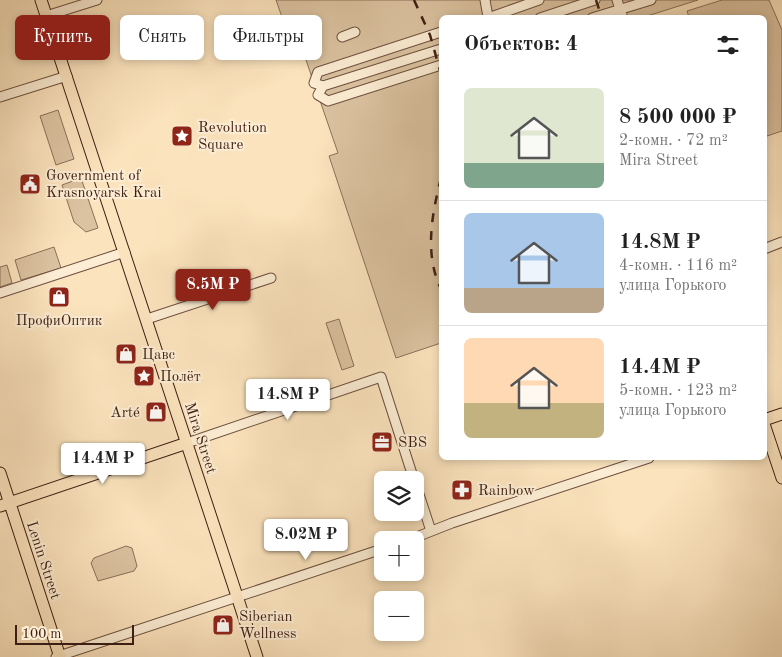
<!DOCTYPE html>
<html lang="ru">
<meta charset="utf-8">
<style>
:root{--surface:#fff;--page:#f2f2f2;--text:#222;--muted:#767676;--line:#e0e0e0;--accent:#8f2418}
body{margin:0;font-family:"Old Standard TT",serif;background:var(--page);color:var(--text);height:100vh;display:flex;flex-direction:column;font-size:19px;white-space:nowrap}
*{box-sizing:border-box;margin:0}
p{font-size:16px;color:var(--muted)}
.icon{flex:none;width:28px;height:28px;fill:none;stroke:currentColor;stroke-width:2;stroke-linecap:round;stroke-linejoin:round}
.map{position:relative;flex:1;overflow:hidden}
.details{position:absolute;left:439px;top:15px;width:328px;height:445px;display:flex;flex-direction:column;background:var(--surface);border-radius:8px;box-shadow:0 2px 8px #0003}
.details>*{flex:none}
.hud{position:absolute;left:15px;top:15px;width:349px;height:45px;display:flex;gap:10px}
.fabs{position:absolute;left:374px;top:471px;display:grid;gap:10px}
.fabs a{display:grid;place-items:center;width:50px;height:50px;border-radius:8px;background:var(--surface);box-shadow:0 2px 8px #0003;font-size:25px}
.scale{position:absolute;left:15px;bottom:12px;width:119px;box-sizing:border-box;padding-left:5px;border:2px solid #3e1f13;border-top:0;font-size:14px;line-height:18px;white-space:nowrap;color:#3e1f13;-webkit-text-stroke:4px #fcedd4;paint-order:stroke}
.price{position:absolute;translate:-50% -42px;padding:0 11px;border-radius:5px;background:#fff;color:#222;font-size:16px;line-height:32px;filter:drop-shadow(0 1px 2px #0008)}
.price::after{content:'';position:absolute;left:50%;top:30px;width:15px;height:11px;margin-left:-8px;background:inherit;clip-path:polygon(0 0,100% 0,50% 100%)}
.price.selected{background:var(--accent);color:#fff}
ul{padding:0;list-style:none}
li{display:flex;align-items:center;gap:15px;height:125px;padding:0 25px}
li+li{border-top:1px solid var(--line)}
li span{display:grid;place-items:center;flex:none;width:140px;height:100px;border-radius:8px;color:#555}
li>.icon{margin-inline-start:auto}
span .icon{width:60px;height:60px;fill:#fffc;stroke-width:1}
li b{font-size:21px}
h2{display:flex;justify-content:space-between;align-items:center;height:60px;padding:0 25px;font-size:21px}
.chip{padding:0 18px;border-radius:8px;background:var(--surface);box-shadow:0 2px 8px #0003;font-size:18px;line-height:45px}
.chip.selected{background:var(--accent);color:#fff}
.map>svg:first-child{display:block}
.green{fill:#dbc2a0;stroke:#8c705a}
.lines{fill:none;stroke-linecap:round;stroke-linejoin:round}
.minor-casing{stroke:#6d503e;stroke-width:11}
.major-casing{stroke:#3e1f13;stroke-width:13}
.minor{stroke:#fcedd4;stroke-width:9}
.major{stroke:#fbe3bd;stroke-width:11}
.rail{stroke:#3e1f13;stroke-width:2.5;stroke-dasharray:9 9;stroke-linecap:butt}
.labels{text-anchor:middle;stroke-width:4;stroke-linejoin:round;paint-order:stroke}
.poi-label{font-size:15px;fill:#3e1f13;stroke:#fcedd4;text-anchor:start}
.street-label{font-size:15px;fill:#3e1f13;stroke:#fcedd4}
</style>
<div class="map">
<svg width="782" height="657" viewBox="0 0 782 657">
<rect width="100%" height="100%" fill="#fbe3bd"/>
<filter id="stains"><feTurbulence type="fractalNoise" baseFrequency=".004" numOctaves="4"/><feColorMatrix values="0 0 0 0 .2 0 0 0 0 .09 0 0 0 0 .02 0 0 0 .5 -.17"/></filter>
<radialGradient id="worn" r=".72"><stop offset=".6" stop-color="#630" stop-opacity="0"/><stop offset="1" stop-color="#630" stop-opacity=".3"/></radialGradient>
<path class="green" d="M276,0h422l-54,17 -203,1v325l-45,15 -67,-202 9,-3 -44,-128 -11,-5z
M722,0h47l13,30v101l-18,6v-119l-75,-1 -2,-6z
M58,110l16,49 -18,6 -16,-49z
M81,178l17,50 -12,4 -12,-10 -12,-37z
M54,247l7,21 -40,12 -6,-20z
M7,265l5,18 -12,4v-20z
M339,319l15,47 -12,4 -16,-47z
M126,546l6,2 5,18 -3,5 -36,10 -7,-18 3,-5z"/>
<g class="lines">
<g class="minor-casing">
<path id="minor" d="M485,0l3,17
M617,0l6,18
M46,16l51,-16
M488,18l51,-18
M540,18l55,-18
M592,18l59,-18
M441,32l-123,40 -4,11 9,3 -5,9 10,6 113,-36
M342,37l13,-5
M323,86l118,-37
M0,97l67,-21
M764,249l18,-7
M0,293l125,-41
M147,319l124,-41
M187,443l194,-66 33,103
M415,482l16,49
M409,540l43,-17 197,-65
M56,657l326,-108"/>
</g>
<g class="major-casing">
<path id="major" d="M41,0l216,657
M764,420l18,-6
M764,424l18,54
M0,473l60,184
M0,506l187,-63"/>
</g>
<use href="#minor" class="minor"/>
<use href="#major" class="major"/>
<path class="rail" d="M414,0l16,35 11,39
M596,0l6,18
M441,178c-9,36 -17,76 0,111"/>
</g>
<defs>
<g id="sight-square" transform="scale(1.125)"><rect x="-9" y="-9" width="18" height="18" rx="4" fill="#8f2418" stroke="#fcedd4"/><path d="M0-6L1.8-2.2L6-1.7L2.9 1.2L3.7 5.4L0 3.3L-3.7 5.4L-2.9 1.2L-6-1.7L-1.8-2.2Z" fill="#fff"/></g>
<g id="civic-square" transform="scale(1.125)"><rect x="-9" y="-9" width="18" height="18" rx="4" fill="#8f2418" stroke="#fcedd4"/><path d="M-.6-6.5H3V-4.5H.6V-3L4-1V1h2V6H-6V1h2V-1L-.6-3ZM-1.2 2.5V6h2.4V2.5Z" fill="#fff"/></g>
<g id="shop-square" transform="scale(1.125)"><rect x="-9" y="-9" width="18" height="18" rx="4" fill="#8f2418" stroke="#fcedd4"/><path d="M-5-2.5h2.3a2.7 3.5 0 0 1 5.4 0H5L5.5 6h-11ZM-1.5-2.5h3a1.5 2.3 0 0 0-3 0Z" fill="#fff"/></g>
<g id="office-square" transform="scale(1.125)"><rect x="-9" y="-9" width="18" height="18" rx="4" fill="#8f2418" stroke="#fcedd4"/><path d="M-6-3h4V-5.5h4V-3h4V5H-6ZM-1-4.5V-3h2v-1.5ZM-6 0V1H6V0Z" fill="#fff"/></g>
<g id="pharmacy-square" transform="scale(1.125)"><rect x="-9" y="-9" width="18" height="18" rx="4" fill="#8f2418" stroke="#fcedd4"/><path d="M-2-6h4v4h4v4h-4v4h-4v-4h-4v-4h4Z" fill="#fff"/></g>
</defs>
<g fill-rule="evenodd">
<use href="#sight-square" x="182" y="136"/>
<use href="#civic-square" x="30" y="184"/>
<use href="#shop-square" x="59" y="297"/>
<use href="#shop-square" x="126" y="354"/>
<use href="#sight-square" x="144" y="376"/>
<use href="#shop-square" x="156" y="412"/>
<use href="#office-square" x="382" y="442"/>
<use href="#pharmacy-square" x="462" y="490"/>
<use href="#shop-square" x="223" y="625"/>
</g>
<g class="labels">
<g class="poi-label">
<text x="198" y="132">Revolution<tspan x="198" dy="17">Square</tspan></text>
<text x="46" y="180">Government of<tspan x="46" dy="17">Krasnoyarsk Krai</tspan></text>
<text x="59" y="325" text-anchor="middle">ПрофиОптик</text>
<text x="142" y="359">Цавс</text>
<text x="160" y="381">Полёт</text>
<text x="140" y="417" text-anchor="end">Arté</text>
<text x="398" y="447">SBS</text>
<text x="478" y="495">Rainbow</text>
<text x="239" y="621">Siberian<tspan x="239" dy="17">Wellness</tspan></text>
</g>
<g class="street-label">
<text transform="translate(201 438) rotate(72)" y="5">Mira Street</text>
<text transform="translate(44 560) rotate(72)" y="5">Lenin Street</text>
</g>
</g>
<rect width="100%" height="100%" filter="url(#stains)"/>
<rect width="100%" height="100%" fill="url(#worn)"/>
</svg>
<div class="fabs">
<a><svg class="icon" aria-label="layers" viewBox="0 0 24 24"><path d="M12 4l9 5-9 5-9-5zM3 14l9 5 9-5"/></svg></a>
<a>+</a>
<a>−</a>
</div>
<div class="scale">100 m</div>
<b class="price selected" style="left:213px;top:311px">8.5M ₽</b>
<b class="price" style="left:288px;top:421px">14.8M ₽</b>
<b class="price" style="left:103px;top:485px">14.4M ₽</b>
<b class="price" style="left:306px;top:561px">8.02M ₽</b>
<div class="hud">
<a class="chip selected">Купить</a>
<a class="chip">Снять</a>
<a class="chip">Фильтры</a>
</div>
<section class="details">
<h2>Объектов: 4<svg class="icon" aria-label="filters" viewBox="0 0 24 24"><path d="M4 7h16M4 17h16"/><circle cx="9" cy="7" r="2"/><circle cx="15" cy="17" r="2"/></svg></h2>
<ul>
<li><span style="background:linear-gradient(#dfe7d0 75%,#7fa58c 0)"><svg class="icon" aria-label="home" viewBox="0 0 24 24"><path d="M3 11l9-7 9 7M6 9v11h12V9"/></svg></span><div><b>8 500 000 ₽</b><p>2-комн. · 72 m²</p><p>Mira Street</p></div></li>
<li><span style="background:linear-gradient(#a9c7e8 75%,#b9a48a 0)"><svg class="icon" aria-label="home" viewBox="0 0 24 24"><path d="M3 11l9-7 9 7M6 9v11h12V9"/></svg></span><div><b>14.8M ₽</b><p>4-комн. · 116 m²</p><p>улица Горького</p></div></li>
<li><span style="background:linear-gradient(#ffd9b3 65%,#c2b280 0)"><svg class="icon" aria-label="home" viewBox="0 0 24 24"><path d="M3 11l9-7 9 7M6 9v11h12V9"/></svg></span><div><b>14.4M ₽</b><p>5-комн. · 123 m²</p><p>улица Горького</p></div></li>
</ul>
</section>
</div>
